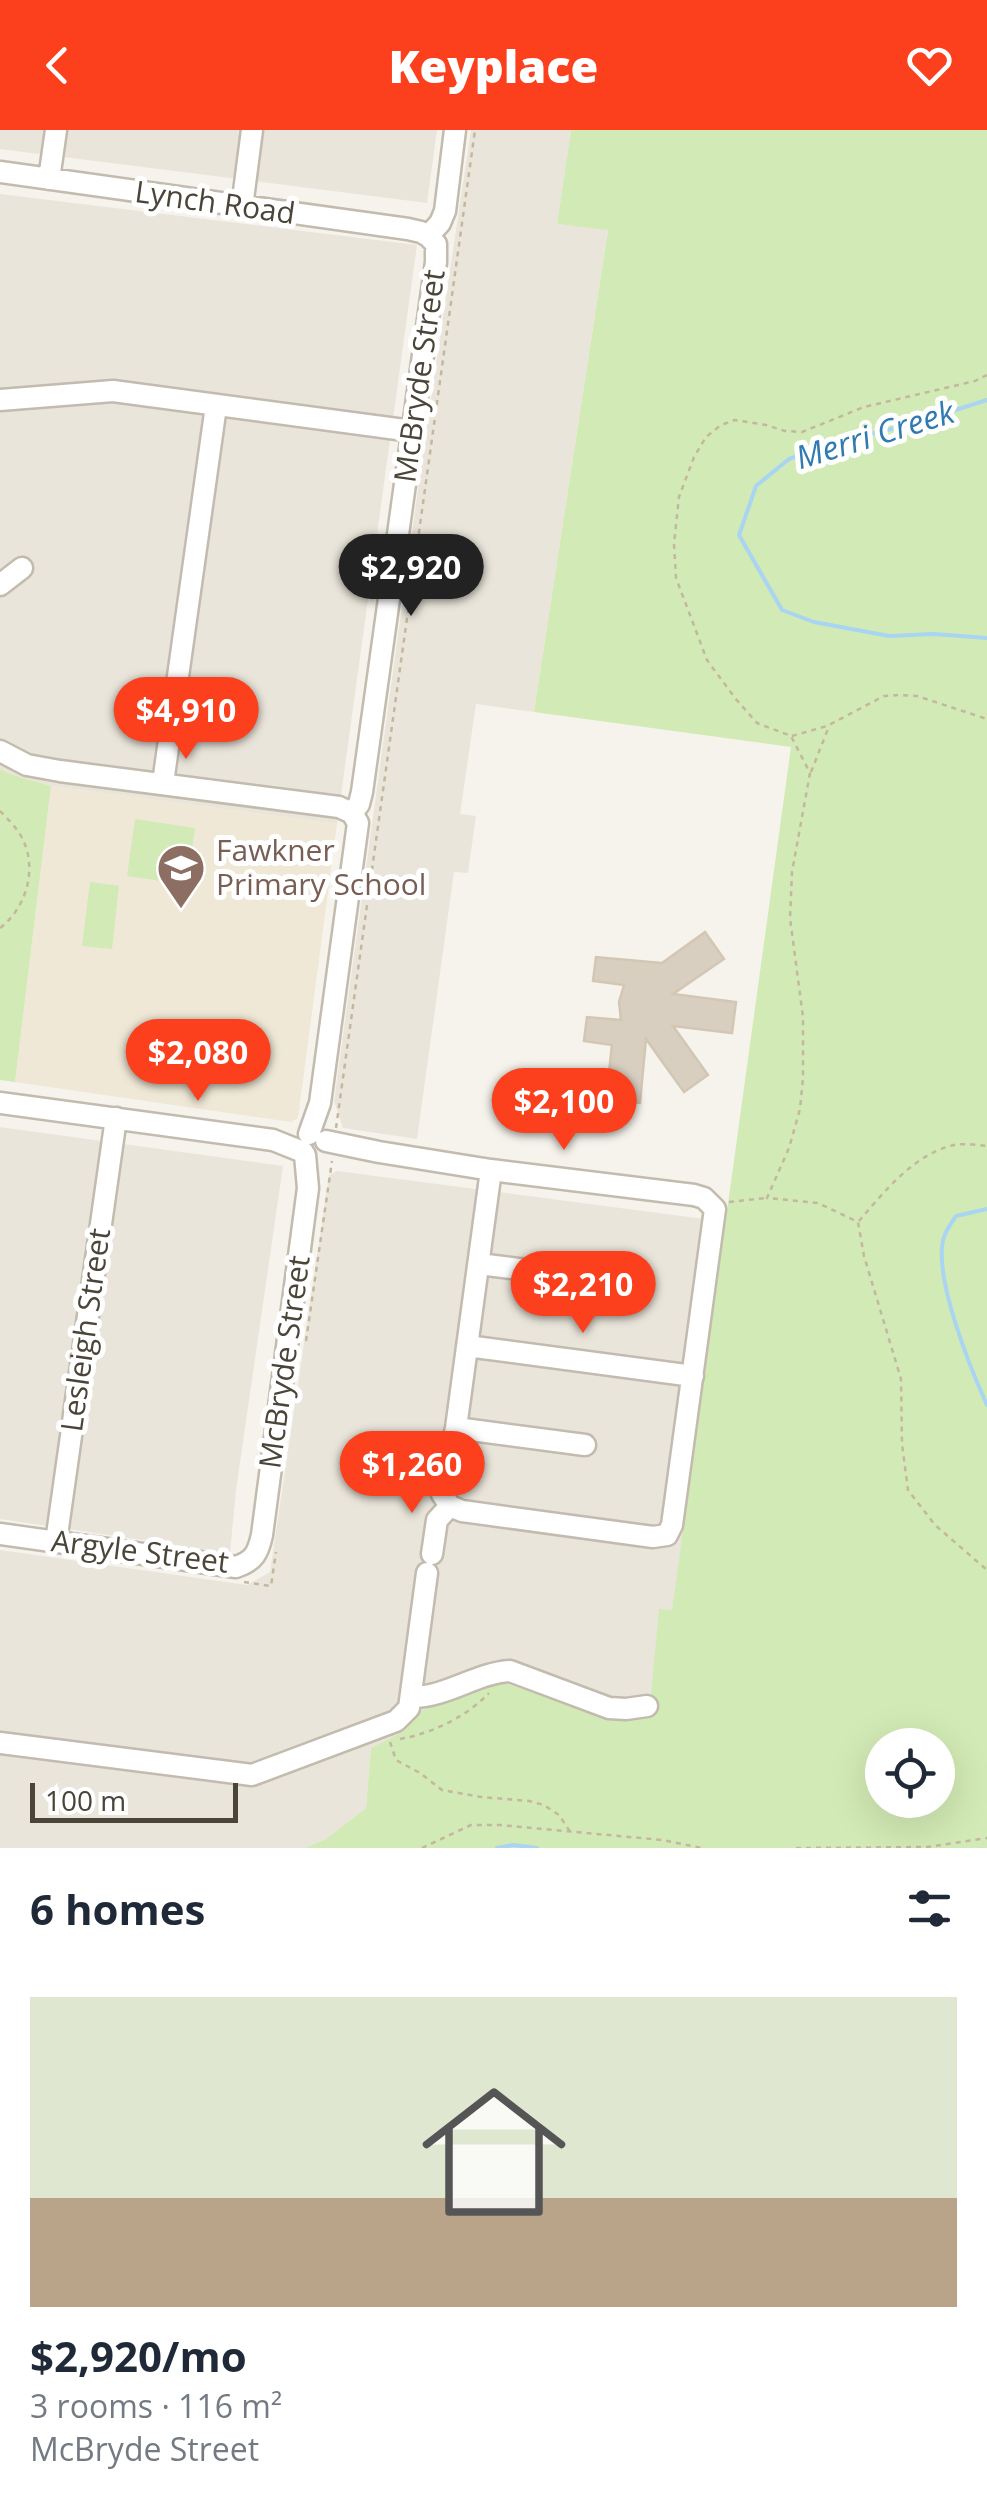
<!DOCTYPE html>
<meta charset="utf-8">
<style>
:root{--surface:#fff;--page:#f6f6f7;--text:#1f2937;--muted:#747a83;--accent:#fc3f1d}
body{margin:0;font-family:"Open Sans",sans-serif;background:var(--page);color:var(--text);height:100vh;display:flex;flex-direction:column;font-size:38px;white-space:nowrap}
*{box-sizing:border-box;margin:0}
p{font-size:32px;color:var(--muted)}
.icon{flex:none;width:55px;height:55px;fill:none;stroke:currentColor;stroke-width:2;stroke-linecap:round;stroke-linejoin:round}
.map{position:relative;height:1718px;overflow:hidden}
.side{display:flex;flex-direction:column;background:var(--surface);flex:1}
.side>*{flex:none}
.controls{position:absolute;left:865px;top:1598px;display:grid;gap:20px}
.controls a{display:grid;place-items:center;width:90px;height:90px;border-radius:50%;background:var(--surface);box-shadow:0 10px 40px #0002;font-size:50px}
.scale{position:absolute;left:30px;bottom:25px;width:208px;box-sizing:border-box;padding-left:10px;border:5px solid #4b4439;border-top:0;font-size:28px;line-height:35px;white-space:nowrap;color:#4b4439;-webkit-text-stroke:8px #fff;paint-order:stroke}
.price{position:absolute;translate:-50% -85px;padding:0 22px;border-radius:35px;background:var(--accent);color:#fff;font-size:32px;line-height:65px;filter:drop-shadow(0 2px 5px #0008)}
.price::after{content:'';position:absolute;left:50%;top:60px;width:30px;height:22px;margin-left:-15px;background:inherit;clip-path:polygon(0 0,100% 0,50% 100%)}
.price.current{background:#222;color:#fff}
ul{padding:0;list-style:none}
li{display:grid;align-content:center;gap:20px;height:530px;padding:0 30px}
li span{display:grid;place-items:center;height:310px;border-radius:0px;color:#555}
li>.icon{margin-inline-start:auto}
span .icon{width:180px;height:180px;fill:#fffc;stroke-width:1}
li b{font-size:42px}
h2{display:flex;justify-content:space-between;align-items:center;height:120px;padding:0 30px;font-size:42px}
header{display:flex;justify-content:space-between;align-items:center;height:130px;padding:0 30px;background:var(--accent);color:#fff;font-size:45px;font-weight:800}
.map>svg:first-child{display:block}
.residential{fill:#eae5da}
.education{fill:#efe8d6}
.green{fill:#d2eab5;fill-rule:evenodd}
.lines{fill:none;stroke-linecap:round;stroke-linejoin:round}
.stream{stroke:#a9d4f2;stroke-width:4}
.building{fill:#d8cfc1;stroke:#d3c7b4;stroke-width:2.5}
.minor-casing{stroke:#c2bbae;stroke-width:25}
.path{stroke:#c4b79f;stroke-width:2.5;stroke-dasharray:5 5;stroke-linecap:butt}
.minor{stroke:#fff;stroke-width:20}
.labels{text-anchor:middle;stroke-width:10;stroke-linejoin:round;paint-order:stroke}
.street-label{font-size:30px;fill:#4b4439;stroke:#fff}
.education-label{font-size:30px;fill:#785e54;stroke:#fff;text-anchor:start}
.water-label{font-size:32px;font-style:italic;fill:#2e7ab2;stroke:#fff}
</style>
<header><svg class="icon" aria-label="back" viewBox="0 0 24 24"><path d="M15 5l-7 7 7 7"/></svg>Keyplace<svg class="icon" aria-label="heart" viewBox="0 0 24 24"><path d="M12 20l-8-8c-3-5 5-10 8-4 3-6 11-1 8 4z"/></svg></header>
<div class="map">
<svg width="987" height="1718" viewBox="0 0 987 1718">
<rect width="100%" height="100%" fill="#f6f3ec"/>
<path class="residential" d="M0,0h437l-10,73 -427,-54z
M471,0h100l-14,94 51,5 -74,483 -58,-8 -16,110 16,2 -8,57 -14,-1 -37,267 -74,-11 -9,-27 92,-670z
M0,64l417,51 -80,579 -286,-38 -41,-12 -10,-5z
M0,997l283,39 -47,324 -6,63 -230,-34z
M337,1041l390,51 -55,389 -13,-1 -9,105 -229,-4 -17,20 -33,17 -5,60 -40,31 -21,9h-305v-298l247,35 23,-13 59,-397z"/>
<path class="education" d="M51,656l286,38 -39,294 -7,4 -276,-40z"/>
<path class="green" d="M571,0h416v1718h-682l21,-9 40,-31 5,-60 33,-17 17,-20 77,-30 103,34h48l10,-106 13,1 119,-863 -257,-35 74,-482 -51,-6zM882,1615h56v55h-56z
M0,639l10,5 41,12 -36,296 -15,-2z
M135,689l60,9 -8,57 -60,-9z
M90,752l29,4 -7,63 -30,-3z"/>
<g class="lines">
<path class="stream" d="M987,270l-75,24 -75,18 -48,17 -33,27 -17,49 43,75 32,12 75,14 45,-2 53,4
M987,1079l-31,7c-4,6 -10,14 -12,21 -12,37 27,133 43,168
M497,1718l16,-3 24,3"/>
</g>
<path class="building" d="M705,802l19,27 -51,35 63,8 -4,31 -59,-7 35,49 -24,17 -38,-53 -6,64 -34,-3 6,-55 -28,-4 3,-24 34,3 -2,-18 5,-17 -31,-4 3,-24 66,6z"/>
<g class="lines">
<g class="minor-casing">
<path id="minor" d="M0,42l408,57 13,3 7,4
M49,49l7,-49
M242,77l10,-77
M0,270l113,-9 299,40
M0,455l22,-17
M0,621l27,14 33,6 279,36 13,6
M163,653l53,-377
M0,973l273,37 30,12
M309,1004l11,-31 38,-280 -6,-10 7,-9 3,-12 74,-530v-18l-8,-8 12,-13 5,-12 10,-81
M326,1011l53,11 112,18 203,25 10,3 11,11 -43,316 -5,10 -14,2 -191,-26 -12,-5
M479,1134l134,17
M467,1216l226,30
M456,1298l129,17
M450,1376l-8,-12 14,-66 35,-258
M0,1404l236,33c18,-6 22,-14 26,-32l46,-347 -3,-33
M56,1412l60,-424
M432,1424l5,-34 13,-14
M412,1567c35,0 64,-24 98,-26l99,37 17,1 21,-3
M0,1613l252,32 144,-54 13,-13 18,-135"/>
</g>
<path class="path" d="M987,245l-12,6 -111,26 -62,25 -17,-1 -19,-6 -31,-5 -14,5 -15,12 -12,20 -15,40 -5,47 2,34 31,82 28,38 22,25 34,13 19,37 -18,99 -2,46 13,99v61l-3,31 -11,39 -22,50 51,5 40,19 6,34 37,123 1,65 6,46 27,35 52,45
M792,606l35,-10 57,-30 16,-1 17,1 70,23
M811,642l17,-43
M0,681c9,9 19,19 24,31 13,30 1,67 -24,86
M336,998l139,-998
M729,1072l36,-4
M859,1091c25,-29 55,-67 95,-76 10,-2 23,0 33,1
M306,1211l26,-180
M244,1452l27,4 5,-34
M400,1609c33,-6 66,-22 89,-46
M390,1612l6,18 24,13 22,17 39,7 48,4 15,4 15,10 12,18
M422,1718l49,-23h29l162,15 40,8
M796,1718l131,-1 60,-9"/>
<use href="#minor" class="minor"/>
</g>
<defs>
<g id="school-pin" transform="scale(2.5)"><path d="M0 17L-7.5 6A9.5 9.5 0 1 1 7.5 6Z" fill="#8d6e63" stroke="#fff"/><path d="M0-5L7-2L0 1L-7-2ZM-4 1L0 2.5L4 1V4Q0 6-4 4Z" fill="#fff"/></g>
</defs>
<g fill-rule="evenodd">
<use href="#school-pin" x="181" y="738"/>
</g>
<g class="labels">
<g class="street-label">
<text transform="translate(215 73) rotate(8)" y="10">Lynch Road</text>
<text transform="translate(420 246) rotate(-82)" y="10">McBryde Street</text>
<text transform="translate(86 1200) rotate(-82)" y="10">Lesleigh Street</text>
<text transform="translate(285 1232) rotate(-82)" y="10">McBryde Street</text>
<text transform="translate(140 1422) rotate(7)" y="10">Argyle Street</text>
</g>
<g class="education-label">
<text x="216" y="731">Fawkner<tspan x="216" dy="34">Primary School</tspan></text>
</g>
<g class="water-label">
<text transform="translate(875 305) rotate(-17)" y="11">Merri Creek</text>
</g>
</g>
</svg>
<div class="controls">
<a><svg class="icon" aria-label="locate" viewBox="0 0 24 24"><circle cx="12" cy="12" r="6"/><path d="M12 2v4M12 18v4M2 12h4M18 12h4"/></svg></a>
</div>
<div class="scale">100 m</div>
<b class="price current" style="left:411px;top:489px">$2,920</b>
<b class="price" style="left:186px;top:632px">$4,910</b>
<b class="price" style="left:198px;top:974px">$2,080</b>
<b class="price" style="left:564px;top:1023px">$2,100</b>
<b class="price" style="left:583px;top:1206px">$2,210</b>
<b class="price" style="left:412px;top:1386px">$1,260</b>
</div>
<section class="side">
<h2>6 homes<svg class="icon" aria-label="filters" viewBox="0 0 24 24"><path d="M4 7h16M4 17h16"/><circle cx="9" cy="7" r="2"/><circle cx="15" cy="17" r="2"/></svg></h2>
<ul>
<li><span style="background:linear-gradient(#dfe7d0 65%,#b9a48a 0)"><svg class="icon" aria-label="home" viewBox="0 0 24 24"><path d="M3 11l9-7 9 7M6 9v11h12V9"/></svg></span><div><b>$2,920/mo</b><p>3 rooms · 116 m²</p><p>McBryde Street</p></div></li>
</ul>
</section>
